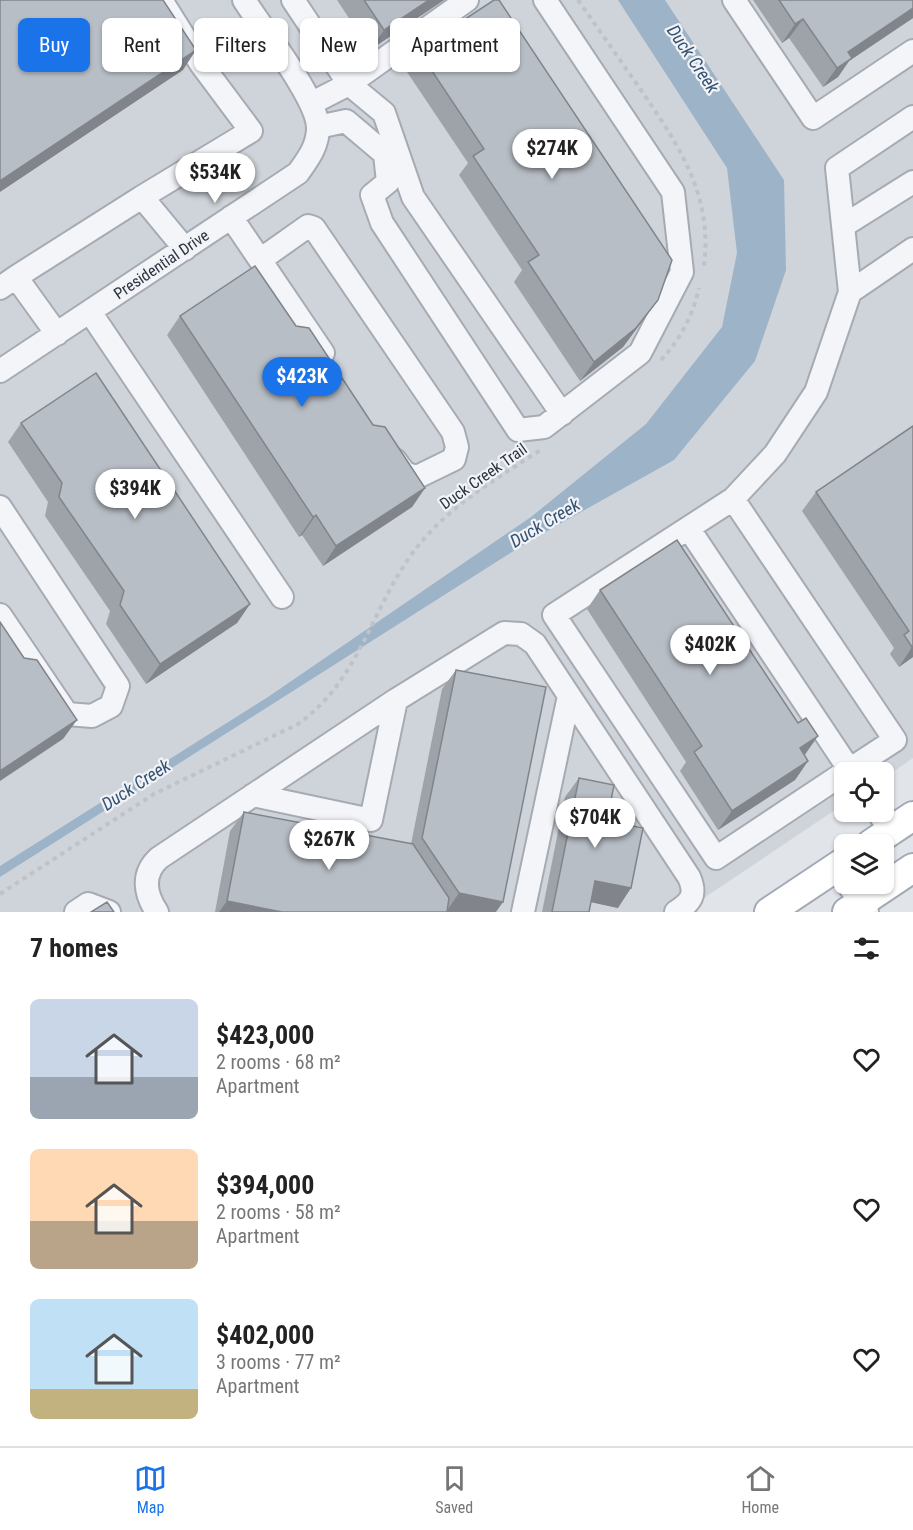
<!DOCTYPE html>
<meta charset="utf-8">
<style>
:root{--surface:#fff;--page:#f6f6f6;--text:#222;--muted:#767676;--line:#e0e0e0;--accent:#1a73e8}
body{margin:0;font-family:"Roboto Condensed",sans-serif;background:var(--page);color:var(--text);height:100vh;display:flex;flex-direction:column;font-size:22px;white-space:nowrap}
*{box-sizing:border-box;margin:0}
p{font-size:20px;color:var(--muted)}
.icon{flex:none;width:33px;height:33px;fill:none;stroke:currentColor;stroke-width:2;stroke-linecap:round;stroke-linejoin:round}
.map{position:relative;height:912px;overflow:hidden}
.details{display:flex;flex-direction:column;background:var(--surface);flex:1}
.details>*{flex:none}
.guide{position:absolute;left:18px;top:18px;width:600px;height:54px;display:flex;gap:12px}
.tools{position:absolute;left:834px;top:762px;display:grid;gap:12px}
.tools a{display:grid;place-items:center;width:60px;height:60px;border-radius:9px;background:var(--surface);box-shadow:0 2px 4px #0004;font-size:30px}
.price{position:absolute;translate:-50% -51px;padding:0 14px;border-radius:21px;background:#fff;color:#222;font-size:20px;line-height:39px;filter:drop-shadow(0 2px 3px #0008)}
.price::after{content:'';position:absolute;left:50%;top:36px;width:18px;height:14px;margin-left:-9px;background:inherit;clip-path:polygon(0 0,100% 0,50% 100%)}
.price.active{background:var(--accent);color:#fff}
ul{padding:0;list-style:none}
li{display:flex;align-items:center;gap:18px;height:150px;padding:0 30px}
li span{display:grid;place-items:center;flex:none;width:168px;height:120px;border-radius:9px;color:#555}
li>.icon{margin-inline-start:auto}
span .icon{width:72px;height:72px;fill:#fffc;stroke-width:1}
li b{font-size:26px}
h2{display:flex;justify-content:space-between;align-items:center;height:72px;padding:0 30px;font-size:26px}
.pill{padding:0 21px;border-radius:9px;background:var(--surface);box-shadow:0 2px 4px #0004;font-size:21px;line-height:54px}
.pill.active{background:var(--accent);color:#fff}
.tab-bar{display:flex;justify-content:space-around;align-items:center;height:84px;border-top:2px solid var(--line);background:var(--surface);font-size:16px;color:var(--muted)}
.tab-bar a{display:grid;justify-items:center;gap:3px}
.tab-bar .active{color:var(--accent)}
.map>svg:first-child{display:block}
.built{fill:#cfd4db}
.water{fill:#9db3c8}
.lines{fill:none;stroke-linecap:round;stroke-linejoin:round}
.minor-casing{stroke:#a6abb3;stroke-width:26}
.major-casing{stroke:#a1a9b5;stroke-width:32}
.path{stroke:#bfc2c8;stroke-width:4;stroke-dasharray:4.5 4.5;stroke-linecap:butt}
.minor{stroke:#f4f5f8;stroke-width:22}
.major{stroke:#fff;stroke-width:28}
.wall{fill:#9ea3aa}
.shaded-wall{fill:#81858b}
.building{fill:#b8bec6;stroke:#81858b;stroke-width:1.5}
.labels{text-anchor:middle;stroke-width:4.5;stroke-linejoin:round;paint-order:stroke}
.street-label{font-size:16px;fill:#2a3240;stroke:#f1f3f7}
.water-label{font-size:18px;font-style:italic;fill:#355273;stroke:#f1f3f7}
</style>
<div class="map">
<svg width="913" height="912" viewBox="0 0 913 912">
<rect width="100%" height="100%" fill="#e1e4e9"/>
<path class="built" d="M0,0h913v758l-29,20v-6h-40v32l-161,108h-683z"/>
<path class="water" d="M618,0h47l119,180 2,90 -31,91 -81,99 -143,80 -531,337v-11l268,-169 263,-180 115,-93 76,-97 15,-74 -10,-85z"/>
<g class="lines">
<g class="minor-casing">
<path id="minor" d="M161,0l40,64 50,67 -109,66 43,52
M293,0l56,84 35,29 29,84 149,217
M734,0l79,118 100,-67
M312,103l37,-19 118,-84
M318,127l28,-6 39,33 3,28 -16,13 10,28 136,207 26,-3 96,-74 42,-81 -9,-80 -128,-192
M231,217l92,136
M843,226l70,-44
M260,260l48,-34 6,2 139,204 4,15 -3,12 -39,19 -11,-6 -9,-12
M16,277l126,-80
M0,288l16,-11 41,57
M850,292l63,-43
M90,312l192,285
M0,371l298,-198c10,-14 20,-27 20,-45 0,-29 -57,-101 -74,-128
M733,499l42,-45 41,-62 34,-100 -13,-124 76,-51
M0,507l118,179 -7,20 -19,10 -25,-2 -67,-99
M689,529l162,243
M844,773l-128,85 -162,-243 179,-116 162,241 -49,32
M253,795l118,25 25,-120
M878,812l13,19
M848,884l19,28
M76,912l12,-8 21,8
M157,912c-12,-18 -16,-38 2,-54l237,-158 108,-67 17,1 14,10 154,233c8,18 2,25 -13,35
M523,912l46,-216"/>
</g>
<g class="major-casing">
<path id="major" d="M871,844l42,-28
M769,912l75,-50
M847,912l66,-44"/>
</g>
<path class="path" d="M578,0c21,30 42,60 63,90 38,56 72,105 63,176
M661,360c19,-20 32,-45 38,-72
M0,894l154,-100 144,-70c60,-43 71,-108 111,-166 34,-49 84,-77 133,-109"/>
<use href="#minor" class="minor"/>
<use href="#major" class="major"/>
</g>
<path class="wall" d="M337,0h107l-74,50z
M753,0h160v18l-64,43 -11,16 -15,10 -34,-49 -7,5z
M418,50l240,250 -35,47 -43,34 -66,-99 8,-12 -63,-95 9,-12 -63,-94z
M180,316l116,10 77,99 52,63 -13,19 -89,59 -21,-31 -3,2 -132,-202z
M21,423l229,181 -13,19 -91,61 -40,-60 4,-13 -65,-95 3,-14 -40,-60z
M913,426v231l-14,10 -9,-13 4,-6 -92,-137 14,-19z
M600,590l218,146 -13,19 3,6 -13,19 -77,50 -38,-59 6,-9 -99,-153z
M456,670l40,242h-281l15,-81 14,-19 167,32 31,-155z
M579,778l28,43 11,87 -27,-6 -2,10h-47l23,-115z"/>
<path class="shaded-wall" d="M429,0h15l-74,50 14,-20z
M913,8v10l-64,43 -11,16 -15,10 25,-35z
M803,19l-14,19 -7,5 13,-19z
M196,50l-13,20 -183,122v-11z
M658,300l-35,47 -43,34 14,-19z
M425,488l-13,19 -89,59 13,-20z
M316,515l-14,20 -3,2 14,-20z
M250,604l-13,19 -91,61 14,-20z
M912,647h1v10l-14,10z
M77,720l-14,19 -63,42v-10z
M818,736l-14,19 -4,-7z
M808,761l-13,19 -77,50 14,-19z
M595,881l36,7 -13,20 -37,-8z
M459,893l44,9 -7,10h-50z
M227,901l55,11h-63z"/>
<path class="building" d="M0,0h163l33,50 -196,131z
M364,0h65l-45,30z
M494,0h5l173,260 -14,40 -22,28 -42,34 -66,-100 11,-7 -66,-99 11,-7 -66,-99z
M779,0h134v8l-65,44 4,6 -15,10 -34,-49 -8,5z
M255,266l41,60 13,2 64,97 12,2 40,61 -89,58 -20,-31 -3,2 -133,-201z
M96,373l154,231 -90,60 -40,-59 4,-14 -65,-94 3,-14 -41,-60z
M913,426v221h-1l-8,-12 5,-4 -93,-139z
M677,540l121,183 8,-5 12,18 -18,12 8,13 -76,50 -38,-59 8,-6 -102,-156z
M0,622l24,36 13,2 40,60 -77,51z
M456,670l90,17 -43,215 -44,-9 -37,-55z
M579,778l35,7 -7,36 36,7 -12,60 -36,-7 -6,31h-37z
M244,812l169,32 36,54 -2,14h-165l-55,-11z
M107,902l7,10h-23z"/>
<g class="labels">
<g class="street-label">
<text transform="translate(161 264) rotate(-34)" y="6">Presidential Drive</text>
<text transform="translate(483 476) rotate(-35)" y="6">Duck Creek Trail</text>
</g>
<g class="water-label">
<text transform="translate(693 59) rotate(56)" y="6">Duck Creek</text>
<text transform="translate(545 523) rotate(-31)" y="6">Duck Creek</text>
<text transform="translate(136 785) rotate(-33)" y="6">Duck Creek</text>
</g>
</g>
</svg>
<div class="tools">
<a><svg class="icon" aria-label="locate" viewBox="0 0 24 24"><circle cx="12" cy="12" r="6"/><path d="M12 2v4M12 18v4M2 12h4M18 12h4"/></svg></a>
<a><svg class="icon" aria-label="layers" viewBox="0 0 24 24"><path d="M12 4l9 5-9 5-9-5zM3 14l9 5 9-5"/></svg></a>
</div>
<b class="price" style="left:552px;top:180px">$274K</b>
<b class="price" style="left:215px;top:204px">$534K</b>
<b class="price active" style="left:302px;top:408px">$423K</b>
<b class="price" style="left:135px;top:520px">$394K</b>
<b class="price" style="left:710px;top:676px">$402K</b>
<b class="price" style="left:595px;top:849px">$704K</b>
<b class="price" style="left:329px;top:871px">$267K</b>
<div class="guide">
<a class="pill active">Buy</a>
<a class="pill">Rent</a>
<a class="pill">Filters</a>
<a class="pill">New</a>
<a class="pill">Apartment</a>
</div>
</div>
<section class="details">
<h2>7 homes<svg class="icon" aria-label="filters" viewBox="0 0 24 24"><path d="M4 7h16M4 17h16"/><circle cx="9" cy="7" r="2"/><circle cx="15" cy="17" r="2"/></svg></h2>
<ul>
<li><span style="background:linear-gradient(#c9d6e8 65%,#9aa5b1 0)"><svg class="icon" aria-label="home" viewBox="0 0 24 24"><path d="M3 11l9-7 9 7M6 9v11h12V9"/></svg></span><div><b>$423,000</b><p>2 rooms · 68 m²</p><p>Apartment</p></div><svg class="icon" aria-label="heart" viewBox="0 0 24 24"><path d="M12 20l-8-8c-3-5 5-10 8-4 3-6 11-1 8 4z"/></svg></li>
<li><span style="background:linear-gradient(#ffd9b3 60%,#b9a48a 0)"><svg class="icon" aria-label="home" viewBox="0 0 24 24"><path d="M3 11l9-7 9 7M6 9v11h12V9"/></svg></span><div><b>$394,000</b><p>2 rooms · 58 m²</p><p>Apartment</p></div><svg class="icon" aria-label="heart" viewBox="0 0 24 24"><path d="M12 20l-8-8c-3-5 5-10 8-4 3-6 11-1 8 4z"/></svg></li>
<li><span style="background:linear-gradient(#bfe0f5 75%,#c2b280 0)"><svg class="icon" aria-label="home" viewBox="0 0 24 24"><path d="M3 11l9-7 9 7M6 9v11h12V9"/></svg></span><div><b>$402,000</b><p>3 rooms · 77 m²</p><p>Apartment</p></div><svg class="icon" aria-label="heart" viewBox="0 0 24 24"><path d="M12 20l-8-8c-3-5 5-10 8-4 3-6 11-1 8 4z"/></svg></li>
</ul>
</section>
<nav class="tab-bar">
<a class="active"><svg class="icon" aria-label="map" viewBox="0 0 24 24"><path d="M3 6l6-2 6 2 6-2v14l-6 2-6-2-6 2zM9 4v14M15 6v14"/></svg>Map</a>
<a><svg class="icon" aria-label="saved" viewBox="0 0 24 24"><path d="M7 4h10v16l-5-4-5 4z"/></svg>Saved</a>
<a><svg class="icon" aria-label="home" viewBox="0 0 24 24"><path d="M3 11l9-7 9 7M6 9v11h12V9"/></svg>Home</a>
</nav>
